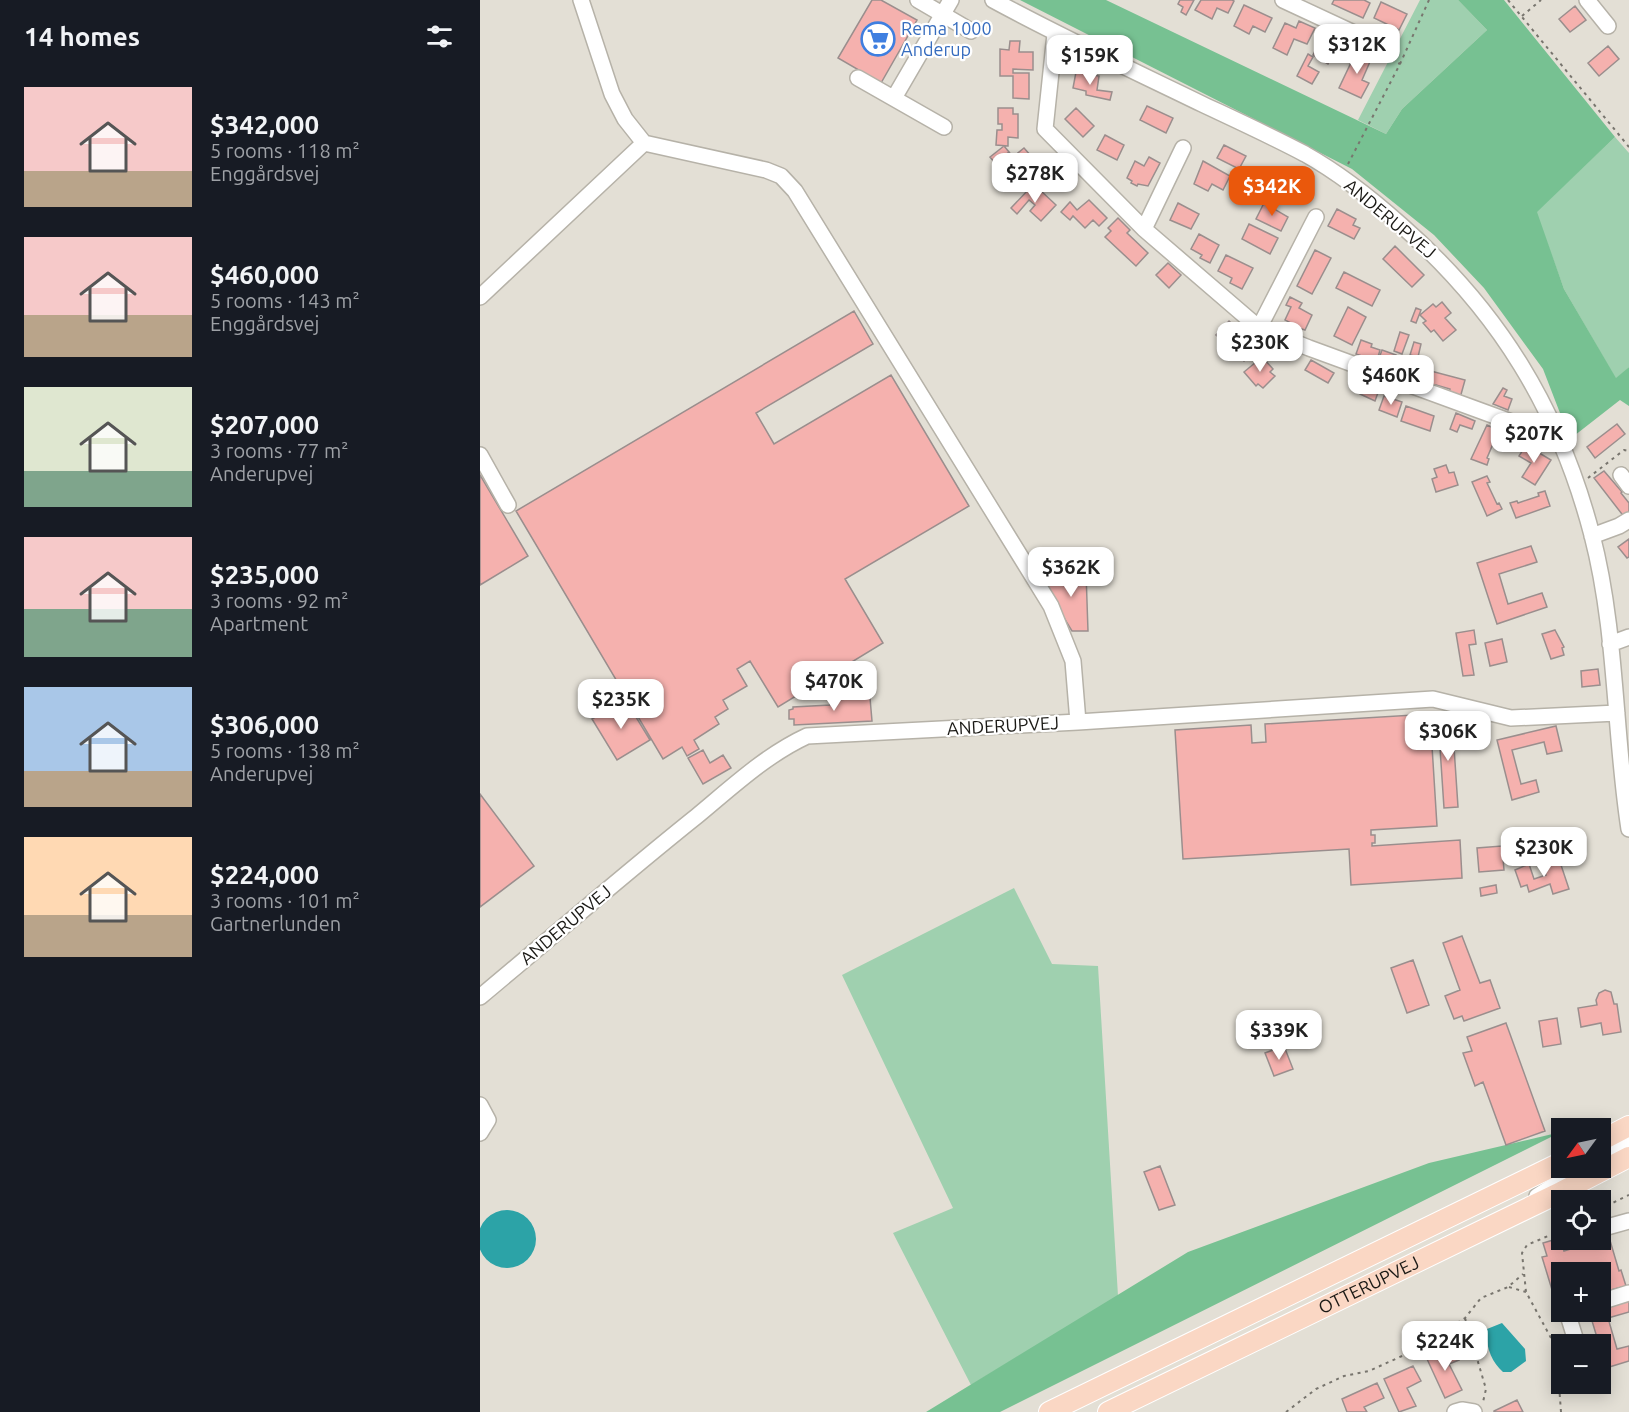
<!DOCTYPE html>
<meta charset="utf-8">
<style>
:root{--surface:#171b24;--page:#20242c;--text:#f1f3f6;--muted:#9ea1a6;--accent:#ea580c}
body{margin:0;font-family:Ubuntu,sans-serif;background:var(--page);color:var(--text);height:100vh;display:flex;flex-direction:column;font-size:22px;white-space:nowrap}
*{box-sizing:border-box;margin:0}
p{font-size:20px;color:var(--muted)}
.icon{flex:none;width:33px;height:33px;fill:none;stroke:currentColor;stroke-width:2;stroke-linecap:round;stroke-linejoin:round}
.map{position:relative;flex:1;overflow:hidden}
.details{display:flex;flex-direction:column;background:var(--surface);width:480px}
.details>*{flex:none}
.needle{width:39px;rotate:237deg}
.controls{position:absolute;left:1071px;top:1118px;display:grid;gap:12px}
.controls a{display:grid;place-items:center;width:60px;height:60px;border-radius:0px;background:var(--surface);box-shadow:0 3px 15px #0003;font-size:30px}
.price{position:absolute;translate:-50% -51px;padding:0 14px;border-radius:12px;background:#fff;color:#222;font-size:20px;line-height:39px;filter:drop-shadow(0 2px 3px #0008)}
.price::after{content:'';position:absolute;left:50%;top:36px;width:18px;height:14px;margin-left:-9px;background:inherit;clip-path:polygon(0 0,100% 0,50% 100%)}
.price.selected{background:var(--accent);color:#fff}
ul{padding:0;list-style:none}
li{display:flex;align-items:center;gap:18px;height:150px;padding:0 24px}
li span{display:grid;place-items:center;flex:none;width:168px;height:120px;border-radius:0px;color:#555}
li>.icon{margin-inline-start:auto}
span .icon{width:72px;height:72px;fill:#fffc;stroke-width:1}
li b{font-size:26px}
h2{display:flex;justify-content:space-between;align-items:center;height:72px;padding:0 24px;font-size:26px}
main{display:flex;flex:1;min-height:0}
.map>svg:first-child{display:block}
.green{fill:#9fd0af}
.forest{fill:#77c192}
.water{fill:#2ca3a7}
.building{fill:#f5b1ae;stroke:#9a8e8d;stroke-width:1.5}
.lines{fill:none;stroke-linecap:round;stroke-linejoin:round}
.minor-casing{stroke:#b6b2a8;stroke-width:18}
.major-casing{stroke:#fff;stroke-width:22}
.path{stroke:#78756e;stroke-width:2;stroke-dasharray:3 4.5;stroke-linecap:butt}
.minor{stroke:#fff;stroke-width:15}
.major{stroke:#fad7c4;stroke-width:20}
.labels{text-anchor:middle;stroke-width:4.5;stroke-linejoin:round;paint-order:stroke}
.shop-label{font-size:18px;fill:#366cbe;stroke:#fff;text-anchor:start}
.street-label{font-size:18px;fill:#1a1915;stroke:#fff}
</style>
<main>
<section class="details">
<h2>14 homes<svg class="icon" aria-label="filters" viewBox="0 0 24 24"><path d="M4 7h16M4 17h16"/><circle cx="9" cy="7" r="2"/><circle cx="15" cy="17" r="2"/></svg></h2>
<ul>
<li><span style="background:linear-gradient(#f6c9c9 70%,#b9a48a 0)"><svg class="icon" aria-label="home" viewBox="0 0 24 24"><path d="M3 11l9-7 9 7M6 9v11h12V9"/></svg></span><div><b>$342,000</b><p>5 rooms · 118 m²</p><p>Enggårdsvej</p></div></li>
<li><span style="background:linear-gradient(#f6c9c9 65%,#b9a48a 0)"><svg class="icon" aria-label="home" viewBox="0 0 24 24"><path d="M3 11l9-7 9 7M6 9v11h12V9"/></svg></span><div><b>$460,000</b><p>5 rooms · 143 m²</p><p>Enggårdsvej</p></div></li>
<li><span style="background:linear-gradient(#dfe7d0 70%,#7fa58c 0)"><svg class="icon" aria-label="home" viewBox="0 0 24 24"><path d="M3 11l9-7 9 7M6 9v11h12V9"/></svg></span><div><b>$207,000</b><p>3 rooms · 77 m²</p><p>Anderupvej</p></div></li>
<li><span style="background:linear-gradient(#f6c9c9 60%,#7fa58c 0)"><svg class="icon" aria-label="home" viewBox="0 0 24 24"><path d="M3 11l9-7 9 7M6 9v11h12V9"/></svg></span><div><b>$235,000</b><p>3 rooms · 92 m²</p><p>Apartment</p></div></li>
<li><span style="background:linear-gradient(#a9c7e8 70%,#b9a48a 0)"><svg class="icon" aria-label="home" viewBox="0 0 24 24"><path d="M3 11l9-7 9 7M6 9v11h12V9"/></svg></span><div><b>$306,000</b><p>5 rooms · 138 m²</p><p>Anderupvej</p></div></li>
<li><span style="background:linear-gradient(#ffd9b3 65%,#b9a48a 0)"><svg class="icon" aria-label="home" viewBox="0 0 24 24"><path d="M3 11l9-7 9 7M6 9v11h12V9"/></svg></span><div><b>$224,000</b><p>3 rooms · 101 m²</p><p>Gartnerlunden</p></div></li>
</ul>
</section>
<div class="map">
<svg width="1149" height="1412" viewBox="0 0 1149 1412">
<rect width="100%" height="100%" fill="#e3dfd5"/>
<path class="green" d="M940,0h38l29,30 -85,79 -16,25 -28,-14z
M1135,137l14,16v214l-13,12 -52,-90 -28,-77z
M534,888l38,76 46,2 20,330 -147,89 -78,-152 60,-25 -111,-233z"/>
<path class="forest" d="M540,0h86l280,134 16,-25 85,-79 -29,-30h46l111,137 -78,75 27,77 52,89 13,-11v39l-9,-6 -50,39 -27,-70 -59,-81 -50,-53 -82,-66z
M1081,1132l-561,280h-74l262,-160 241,-89z"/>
<path class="water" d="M-2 1239a29 29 0 1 1 58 0a29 29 0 1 1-58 0Z
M1022,1323l23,26 1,12 -15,11h-8c-12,-10 -18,-28 -16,-43z"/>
<path class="building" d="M392,0h9l36,20 -36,63 -43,-25z
M700,0h14l-8,15 -5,-3 2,-5 -5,-3z
M721,0h31l2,1 -6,12 -11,-5 -5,11 -17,-9z
M854,0h30l6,3 -7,15 -31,-14z
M901,2l26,12 -8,16 -25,-12z
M764,5l28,13 -7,14 -12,-6 -4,8 -15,-8z
M1095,6l11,14 -16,12 -11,-13z
M819,21l16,7 -8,16 -13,-5 -7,16 -14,-7 12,-25 11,5z
M843,35l16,8 -11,21 -15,-9z
M530,41h10l-1,11h14v18l-20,-1v4h16v26l-16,-1v-22h-13v-27l9,1z
M1128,46l11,13 -20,17 -11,-13z
M877,50l15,7 -10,23 7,3 -8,15 -22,-10z
M828,54l5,3 -5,9 11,6 -7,12 -15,-8z
M596,72l23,4 -2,14 15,2 -2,8 -24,-5v-4l-13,-3z
M667,106l26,12 -7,15 -26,-13z
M518,108h15v6h5v24l-10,-1v9l-12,-1 1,-15h5v-6h-4z
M596,108l18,18 -11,11 -18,-18z
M625,135l19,10 -7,15 -20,-10z
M744,145l22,11 -7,13 -22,-11z
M524,146l5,6 -14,11 -5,-6z
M544,148l15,17 -13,11 -9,-11 -8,7 -10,-12 10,-8 4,5z
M669,157l11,6 -12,23 -10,-2 -1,2 -6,-3 1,-2 -5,-3 8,-17 9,5z
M723,161l27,15 -7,14 -11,-6 -4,7 -14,-7z
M794,167l8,4v3l14,7 -8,15 -23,-12z
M549,189l6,5 4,-5 17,16 -15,16 -11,-10 5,-6 -6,-5 -12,14 -6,-6z
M609,200l18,18 -8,8 -6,-6 -8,8 -12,-12 -3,4 -9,-8 9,-10 7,8z
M698,203l21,11 -8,15 -21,-9z
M784,203l24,14 -7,14 -25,-12z
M857,209l19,10 -3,6 7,3 -6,11 -26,-13z
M638,218l12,12 -3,3 21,20 -12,13 -31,-29 6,-6 -3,-3z
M769,224l29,14 -8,16 -28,-15z
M719,234l20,11 -9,18 -10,-5 2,-3 -11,-6z
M915,246l29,29 -12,12 -29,-28z
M835,250l16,8 -19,36 -15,-8z
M746,255l27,13 -11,21 -12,-6 2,-5 -14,-7z
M688,263l13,12 -12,13 -13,-13z
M864,272l36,18 -8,16 -36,-18z
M810,297l12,6 -3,5 13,7 -7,15 -15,-5 1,-2 -6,-3 6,-13 -5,-2z
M962,302l9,11 -6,5 11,12 -13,11 -9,-11 -3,2 -8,-9 3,-2 -6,-6 13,-11 3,3z
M868,307l18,10 -14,28 -18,-9z
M936,308l5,2 -5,13 -5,-2z
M374,311l19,33 -117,69 18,31 117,-69 78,131 -124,73 38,64 -105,64 -28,-46 -13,8 10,17 -24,14 5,9 -13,8 4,7 -25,16 5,9 -12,7 -5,-9 -19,12 -147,-248z
M749,321l17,17 -13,13 -17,-16z
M920,332l9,3 -7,19 -8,-3z
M769,334l5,4 -8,8 6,6 -8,9 -11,-10z
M881,340l11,4 -1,3 9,3 -4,14 -15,-5 1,-3 -6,-2z
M934,342l7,2 -3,13 -8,-2z
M902,350l14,5 -5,14 -14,-5z
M782,357l11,12 -3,3 5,4 -12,12 -5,-4 -2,2 -12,-14z
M831,360l23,13 -6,10 -23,-13z
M933,366l9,3v-2l6,1 -1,2 38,10 -5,18 -11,-3 1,-6 -14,-4 -1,6 -10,-3 2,-6 -17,-4z
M884,382l16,5 -5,14 -15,-7z
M1023,388l4,2 -3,6 8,3 -4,11 -15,-6z
M904,396l18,6 -5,15 -18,-7z
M926,406l28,10 -4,15 -29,-10z
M976,413l19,8 -3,8 -12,-4 -3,7 -7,-3z
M1137,424l8,10 -30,24 -8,-11z
M1007,425l15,7 -3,6 -3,-1 -9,21 2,1 -2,6 -16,-6z
M1046,445l25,15 -16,25 -13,-8 9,-14 -12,-7z
M966,465l3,8 5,-1 4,13 -22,7 -4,-13 5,-2 -3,-8z
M1124,471l18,21 -1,1 8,10v12l-4,3 -31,-40z
M0,475l48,81 -48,29z
M1007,476l3,6 -3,1 10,21 2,-1 3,6 -15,7 -15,-34z
M1065,491l5,15 -34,12 -6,-15 7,-2 1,2 21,-7 -1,-3z
M1149,539v18l-2,1 -9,-11z
M1051,546l6,16 -38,12 9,30 34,-11 5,14 -50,17 -20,-61z
M606,572l2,59h-16l-24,-39 -1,-18z
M994,630l2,14 -7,1 5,30 -11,1 -7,-43z
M1075,630l9,17 -2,1 2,7 -13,4 -9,-25z
M1022,639l5,23 -17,4 -5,-23z
M1118,669l2,16 -18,2 -1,-16z
M390,698l2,23 -78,4v-6h-5v-9l4,-1v-2l37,-2v-5z
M145,699l25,41 -33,20 -25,-41z
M950,714l7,112 -66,4v5h4v8h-3v3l88,-6 2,38 -111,7 -2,-36 -166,10 -8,-129 76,-5 1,18 14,-1 -1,-18z
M972,717l6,90 -14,1 -6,-90z
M1076,726l6,25 -15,3 -3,-12 -32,8 9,34 15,-4 3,12 -27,8 -15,-60z
M223,750l7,13 13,-8 8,13 -28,16 -15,-26z
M0,794l54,72 -54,41z
M1022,846l2,24 -25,2 -2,-24z
M1080,862l9,27 -16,5 -3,-10 -21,8 -2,-7 -6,2 -6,-17 14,-6 5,15 12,-4 -3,-7z
M1016,885l1,8 -16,3 -1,-8z
M982,936l18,47 10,-3 10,28 -36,13 -2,-5 -8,3 -9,-23 15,-6 -17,-47z
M933,960l16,45 -22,8 -16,-45z
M1125,990l6,2 3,12h3l4,28 -18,3 -2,-12 -20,4 -3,-19 19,-3 -1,-5 3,-7z
M1077,1018l4,26 -18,3 -4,-26z
M1026,1023l39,108 -39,14 -23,-63 -8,4 -12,-33 9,-2 -5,-14z
M804,1046l9,23 -19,7 -9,-23z
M680,1166l15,39 -16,5 -15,-38z
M1129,1237l10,34 2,-1 5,16 -19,5v-3l-7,2v-18h-38v30l-6,1 -14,-46 5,-1 -4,-13 17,-5 4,13z
M1149,1297v15l-21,6 9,31 12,-3v15l-23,7 -6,-24h-1l-10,-33h11v-6z
M973,1348l6,12 -10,4 13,26 -17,8 -18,-39z
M933,1366l8,15 -14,7 9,18 -17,6 -15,-33z
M897,1383l7,15 -20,9 3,5h-20l-5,-13z
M1037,1400l6,12h-29v-1z"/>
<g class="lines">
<g class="minor-casing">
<path id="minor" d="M438,0l53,31
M513,0c68,37 139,70 209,104 34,16 69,32 103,50 34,19 67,45 96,71 98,86 158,184 191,310 25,96 22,197 37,294
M803,0l88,41
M1107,0l21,26
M575,34l-10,95 99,100 115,99 50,20 216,79 28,-4
M378,78l86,49
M414,98l57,-98
M164,143l122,27 15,6 14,15 256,415 22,55 5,61
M664,229l39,-81
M0,297l164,-154 -19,-24 -13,-25 -31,-94
M779,328l57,-111
M0,455l28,50
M1141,475l8,11
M1112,536l27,-10 10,-6
M1130,644l19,-7
M0,997c72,-60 143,-122 217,-181 35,-29 69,-61 110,-80l271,-14 355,-23 78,19 106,-5
M0,1105l8,15 -8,13
M1120,1157l29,-16
M1057,1196l46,-29
M1120,1229l29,-8
M1120,1302l29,-9
M1090,1311l-3,1 10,32
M975,1412l7,-2 12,2"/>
</g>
<g class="major-casing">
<g id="major">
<path d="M1120,1141l29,-15"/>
<path d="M569,1412l513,-250"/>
<path id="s1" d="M628,1412l453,-220 68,-35"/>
</g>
</g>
<path class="path" d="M1028,0l121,147
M1042,16l19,-16
M898,53l22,11
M868,164l52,-100 29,-64
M1108,478l36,-28 5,1
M1120,1209l29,-14
M1029,1287l17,5
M985,1318l21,71 -3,13
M806,1412l30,-23 28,-13 25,-5 44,-20 52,-33 16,-20 27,-11 15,-13
M1081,1412l-4,-54 -6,-20 -25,-46 -4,-39 5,-8 35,-15"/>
<use href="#minor" class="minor"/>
<use href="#major" class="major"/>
</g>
<defs>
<g id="supermarket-ring" transform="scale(1.725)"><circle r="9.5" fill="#fff" stroke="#3f7fe0" stroke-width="1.5"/><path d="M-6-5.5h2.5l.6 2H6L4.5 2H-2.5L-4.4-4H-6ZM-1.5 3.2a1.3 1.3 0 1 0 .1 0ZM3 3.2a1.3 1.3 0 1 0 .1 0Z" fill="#3f7fe0"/></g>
</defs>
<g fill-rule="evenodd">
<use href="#supermarket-ring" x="398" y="39"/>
</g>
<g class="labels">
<g class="shop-label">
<text x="421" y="35">Rema 1000<tspan x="421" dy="21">Anderup</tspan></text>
</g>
<g class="street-label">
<text transform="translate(910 219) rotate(40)" y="6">ANDERUPVEJ</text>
<text transform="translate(523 726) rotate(-3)" y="6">ANDERUPVEJ</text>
<text transform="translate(86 925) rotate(-40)" y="6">ANDERUPVEJ</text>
<text dy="6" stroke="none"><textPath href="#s1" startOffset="290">OTTERUPVEJ</textPath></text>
</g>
</g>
</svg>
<div class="controls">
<a><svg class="needle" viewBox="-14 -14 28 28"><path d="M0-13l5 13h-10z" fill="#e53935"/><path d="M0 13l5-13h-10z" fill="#9ea1a6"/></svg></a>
<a><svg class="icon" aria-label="locate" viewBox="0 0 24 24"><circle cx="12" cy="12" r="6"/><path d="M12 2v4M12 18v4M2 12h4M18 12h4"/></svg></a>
<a>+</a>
<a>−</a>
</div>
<b class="price" style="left:877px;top:75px">$312K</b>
<b class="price" style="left:610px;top:86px">$159K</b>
<b class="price" style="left:555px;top:204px">$278K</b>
<b class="price selected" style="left:792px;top:217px">$342K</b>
<b class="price" style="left:780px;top:373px">$230K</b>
<b class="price" style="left:911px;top:406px">$460K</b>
<b class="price" style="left:1054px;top:464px">$207K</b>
<b class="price" style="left:591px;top:598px">$362K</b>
<b class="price" style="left:354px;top:712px">$470K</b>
<b class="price" style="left:141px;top:730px">$235K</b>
<b class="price" style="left:968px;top:762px">$306K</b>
<b class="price" style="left:1064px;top:878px">$230K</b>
<b class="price" style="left:799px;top:1061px">$339K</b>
<b class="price" style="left:965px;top:1372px">$224K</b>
</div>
</main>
